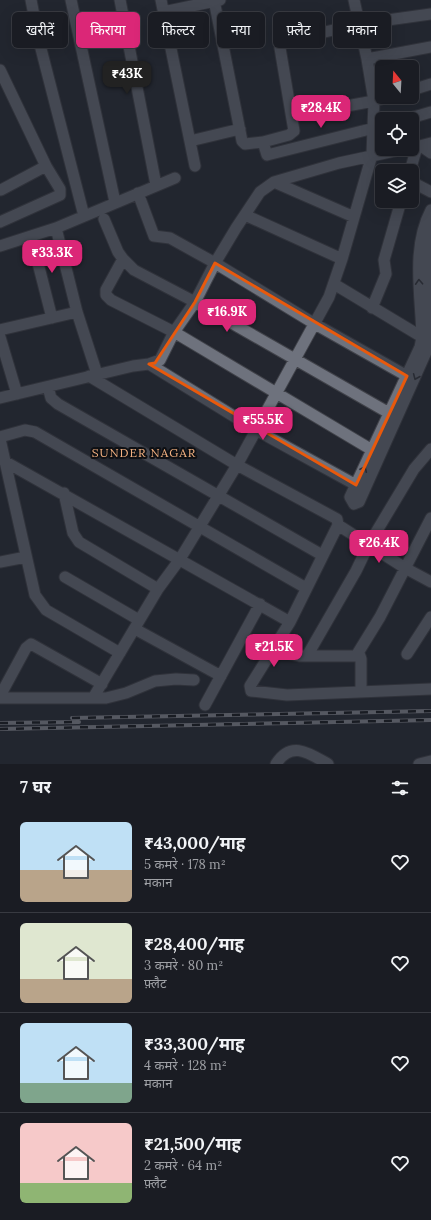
<!DOCTYPE html>
<html lang="hi">
<meta charset="utf-8">
<style>
:root{--surface:#1a1c23;--page:#272930;--text:#f1f3f6;--muted:#9fa1a6;--line:#383a41;--accent:#db2777}
body{margin:0;font-family:Lora,"Noto Sans Devanagari",serif;background:var(--page);color:var(--text);height:100vh;display:flex;flex-direction:column;font-size:15px;white-space:nowrap}
*{box-sizing:border-box;margin:0}
p{font-size:13px;color:var(--muted)}
.icon{flex:none;width:22px;height:22px;fill:none;stroke:currentColor;stroke-width:2;stroke-linecap:round;stroke-linejoin:round}
.map{position:relative;height:764px;overflow:hidden}
.drawer{display:flex;flex-direction:column;background:var(--surface);flex:1}
.drawer>*{flex:none}
.banner{position:absolute;left:12px;top:12px;width:407px;height:36px;display:flex;gap:8px}
.needle{width:26px;rotate:342deg}
.fabs{position:absolute;left:375px;top:60px;display:grid;gap:8px}
.fabs a{display:grid;place-items:center;width:44px;height:44px;border-radius:6px;background:var(--surface);box-shadow:0 4px 16px #0002,0 0 0 1px var(--line);font-size:20px}
.price{position:absolute;translate:-50% -34px;padding:0 9px;border-radius:8px;background:var(--accent);color:#fff;font-size:13px;line-height:26px;filter:drop-shadow(0 1px 2px #0008)}
.price::after{content:'';position:absolute;left:50%;top:24px;width:12px;height:9px;margin-left:-6px;background:inherit;clip-path:polygon(0 0,100% 0,50% 100%)}
.price.active{background:#222;color:#fff}
ul{padding:0;list-style:none}
li{display:flex;align-items:center;gap:12px;height:100px;padding:0 20px}
li+li{border-top:1px solid var(--line)}
li span{display:grid;place-items:center;flex:none;width:112px;height:80px;border-radius:6px;color:#555}
li>.icon{margin-inline-start:auto}
span .icon{width:48px;height:48px;fill:#fffc;stroke-width:1}
li b{font-size:17px}
h2{display:flex;justify-content:space-between;align-items:center;height:48px;padding:0 20px;font-size:17px}
.pill{padding:0 14px;border-radius:6px;background:var(--surface);box-shadow:0 4px 16px #0002,0 0 0 1px var(--line);font-size:14px;line-height:36px}
.pill.active{background:var(--accent);color:#fff}
.map>svg:first-child{display:block}
.lines{fill:none;stroke-linecap:round;stroke-linejoin:round}
.minor-casing{stroke:#404249;stroke-width:13}
.minor{stroke:#6e727d;stroke-width:11}
.rail-casing{stroke:#93959d;stroke-width:4}
.rail{stroke:#0e1014;stroke-width:2.5;stroke-dasharray:8;stroke-linecap:butt}
.oneway{stroke:#303239}
.marked{fill:none;stroke:#e8590c;stroke-width:3;stroke-linejoin:round}
.labels{text-anchor:middle;stroke-width:4;stroke-linejoin:round;paint-order:stroke}
.neighbourhood-label{font-size:12px;letter-spacing:1px;fill:#f3b181;stroke:#0e1014}
</style>
<div class="map">
<svg width="431" height="764" viewBox="0 0 431 764">
<rect width="100%" height="100%" fill="#23262f"/>
<g class="lines">
<g class="minor-casing">
<path id="minor" d="M31,0l8,41 45,175
M71,0l44,202
M120,0l36,185
M161,0l34,166
M214,0l28,141 3,3 18,-2 4,13 115,-29
M163,12l57,-12
M367,59l64,-12
M0,70l46,96 -45,24
M412,90l19,-6
M292,116l82,-15 -7,-42 -13,-59
M407,119l24,-7
M190,141l50,-12
M263,142l26,-7 5,-4 -14,-83 2,-6 77,-18 72,-10
M421,146l10,7
M412,148l19,-5
M410,171l7,-24
M274,182l80,35
M412,182l19,10
M138,193l16,43 16,2 45,25 100,61 92,52
M431,210c-20,38 -10,85 -9,127l-2,10 -70,150 4,7 5,-2 68,-152 1,-112 3,-9
M245,215l97,44
M104,219l14,33 5,7 11,11 61,32 194,111
M0,222l60,-27v-6l-14,-23
M56,228l21,84 20,62
M31,236l21,82
M0,246l56,-18 119,-50
M123,259l-17,31v5l5,5 63,32 198,118
M334,284l88,53
M372,308l14,-34 -2,-14 17,-59
M0,330l77,-18
M0,337l17,57
M149,364l107,66 100,55
M89,376l148,89 100,54 1,6 -48,97 -40,64 1,5 36,4 144,-6
M48,387l3,11 7,6 264,151
M0,398l133,-32 16,-2 11,-4 14,-28 21,-30 20,-39 21,-35 24,-36 14,-10 65,-19 65,-14
M0,437l25,-7 10,2 271,156
M0,439l35,156 11,15 74,43
M4,461l286,161
M64,493l9,40 6,9 79,47
M338,525l67,43 26,14
M0,562l26,-5
M65,577l74,43
M135,629l86,47
M272,650l27,6h61l1,3v32
M407,654l24,-37
M307,656l49,-85 13,-27 45,-75 17,-20
M356,656l24,-39 51,-99
M0,696l26,-48 5,-4 71,40
M0,698h106l20,-5 29,-12 21,-2 18,1
M93,698l65,-109 22,-30 57,-94 92,-168 13,-38 30,-104 2,-54 14,-4
M205,705l55,-101
M276,764c15,-24 33,-11 52,0
M419,764l12,-3"/>
</g>
<use href="#minor" class="minor"/>
<g class="rail-casing">
<path id="rail" d="M72,718l359,-7
M0,723l79,-1
M0,729l431,-9"/>
</g>
<use href="#rail" class="rail"/>
</g>
<defs><path id="oneway-chevron" d="M-2-3.5L2.5 0L-2 3.5" fill="none" stroke-width="1.6" stroke-linecap="round" stroke-linejoin="round"/></defs>
<g class="oneway">
<use href="#oneway-chevron" transform="translate(419 282) rotate(-93)"/>
<use href="#oneway-chevron" transform="translate(416 377) rotate(113)"/>
<use href="#oneway-chevron" transform="translate(364 469) rotate(-65)"/>
</g>
<path d="M0 0H431V764H0ZM215,263l192,113 -51,109 -207,-121 6,-1 40,-61z" fill="#23262f" fill-opacity=".55" fill-rule="evenodd"/>
<path class="marked" d="M215,263l192,113 -51,109 -207,-121 6,-1 40,-61z"/>
<g class="labels">
<g class="neighbourhood-label">
<text x="144" y="457">SUNDER NAGAR</text>
</g>
</g>
</svg>
<div class="fabs">
<a><svg class="needle" viewBox="-14 -14 28 28"><path d="M0-13l5 13h-10z" fill="#e53935"/><path d="M0 13l5-13h-10z" fill="#9fa1a6"/></svg></a>
<a><svg class="icon" aria-label="locate" viewBox="0 0 24 24"><circle cx="12" cy="12" r="6"/><path d="M12 2v4M12 18v4M2 12h4M18 12h4"/></svg></a>
<a><svg class="icon" aria-label="layers" viewBox="0 0 24 24"><path d="M12 4l9 5-9 5-9-5zM3 14l9 5 9-5"/></svg></a>
</div>
<b class="price active" style="left:127px;top:95px">₹43K</b>
<b class="price" style="left:321px;top:129px">₹28.4K</b>
<b class="price" style="left:52px;top:274px">₹33.3K</b>
<b class="price" style="left:227px;top:333px">₹16.9K</b>
<b class="price" style="left:263px;top:441px">₹55.5K</b>
<b class="price" style="left:379px;top:564px">₹26.4K</b>
<b class="price" style="left:274px;top:668px">₹21.5K</b>
<div class="banner">
<a class="pill">खरीदें</a>
<a class="pill active">किराया</a>
<a class="pill">फ़िल्टर</a>
<a class="pill">नया</a>
<a class="pill">फ़्लैट</a>
<a class="pill">मकान</a>
</div>
</div>
<section class="drawer">
<h2>7 घर<svg class="icon" aria-label="filters" viewBox="0 0 24 24"><path d="M4 7h16M4 17h16"/><circle cx="9" cy="7" r="2"/><circle cx="15" cy="17" r="2"/></svg></h2>
<ul>
<li><span style="background:linear-gradient(#bfe0f5 60%,#b9a48a 0)"><svg class="icon" aria-label="home" viewBox="0 0 24 24"><path d="M3 11l9-7 9 7M6 9v11h12V9"/></svg></span><div><b>₹43,000/माह</b><p>5 कमरे · 178 m²</p><p>मकान</p></div><svg class="icon" aria-label="heart" viewBox="0 0 24 24"><path d="M12 20l-8-8c-3-5 5-10 8-4 3-6 11-1 8 4z"/></svg></li>
<li><span style="background:linear-gradient(#dfe7d0 70%,#b9a48a 0)"><svg class="icon" aria-label="home" viewBox="0 0 24 24"><path d="M3 11l9-7 9 7M6 9v11h12V9"/></svg></span><div><b>₹28,400/माह</b><p>3 कमरे · 80 m²</p><p>फ़्लैट</p></div><svg class="icon" aria-label="heart" viewBox="0 0 24 24"><path d="M12 20l-8-8c-3-5 5-10 8-4 3-6 11-1 8 4z"/></svg></li>
<li><span style="background:linear-gradient(#bfe0f5 75%,#7fa58c 0)"><svg class="icon" aria-label="home" viewBox="0 0 24 24"><path d="M3 11l9-7 9 7M6 9v11h12V9"/></svg></span><div><b>₹33,300/माह</b><p>4 कमरे · 128 m²</p><p>मकान</p></div><svg class="icon" aria-label="heart" viewBox="0 0 24 24"><path d="M12 20l-8-8c-3-5 5-10 8-4 3-6 11-1 8 4z"/></svg></li>
<li><span style="background:linear-gradient(#f6c9c9 75%,#8fb573 0)"><svg class="icon" aria-label="home" viewBox="0 0 24 24"><path d="M3 11l9-7 9 7M6 9v11h12V9"/></svg></span><div><b>₹21,500/माह</b><p>2 कमरे · 64 m²</p><p>फ़्लैट</p></div><svg class="icon" aria-label="heart" viewBox="0 0 24 24"><path d="M12 20l-8-8c-3-5 5-10 8-4 3-6 11-1 8 4z"/></svg></li>
</ul>
</section>
